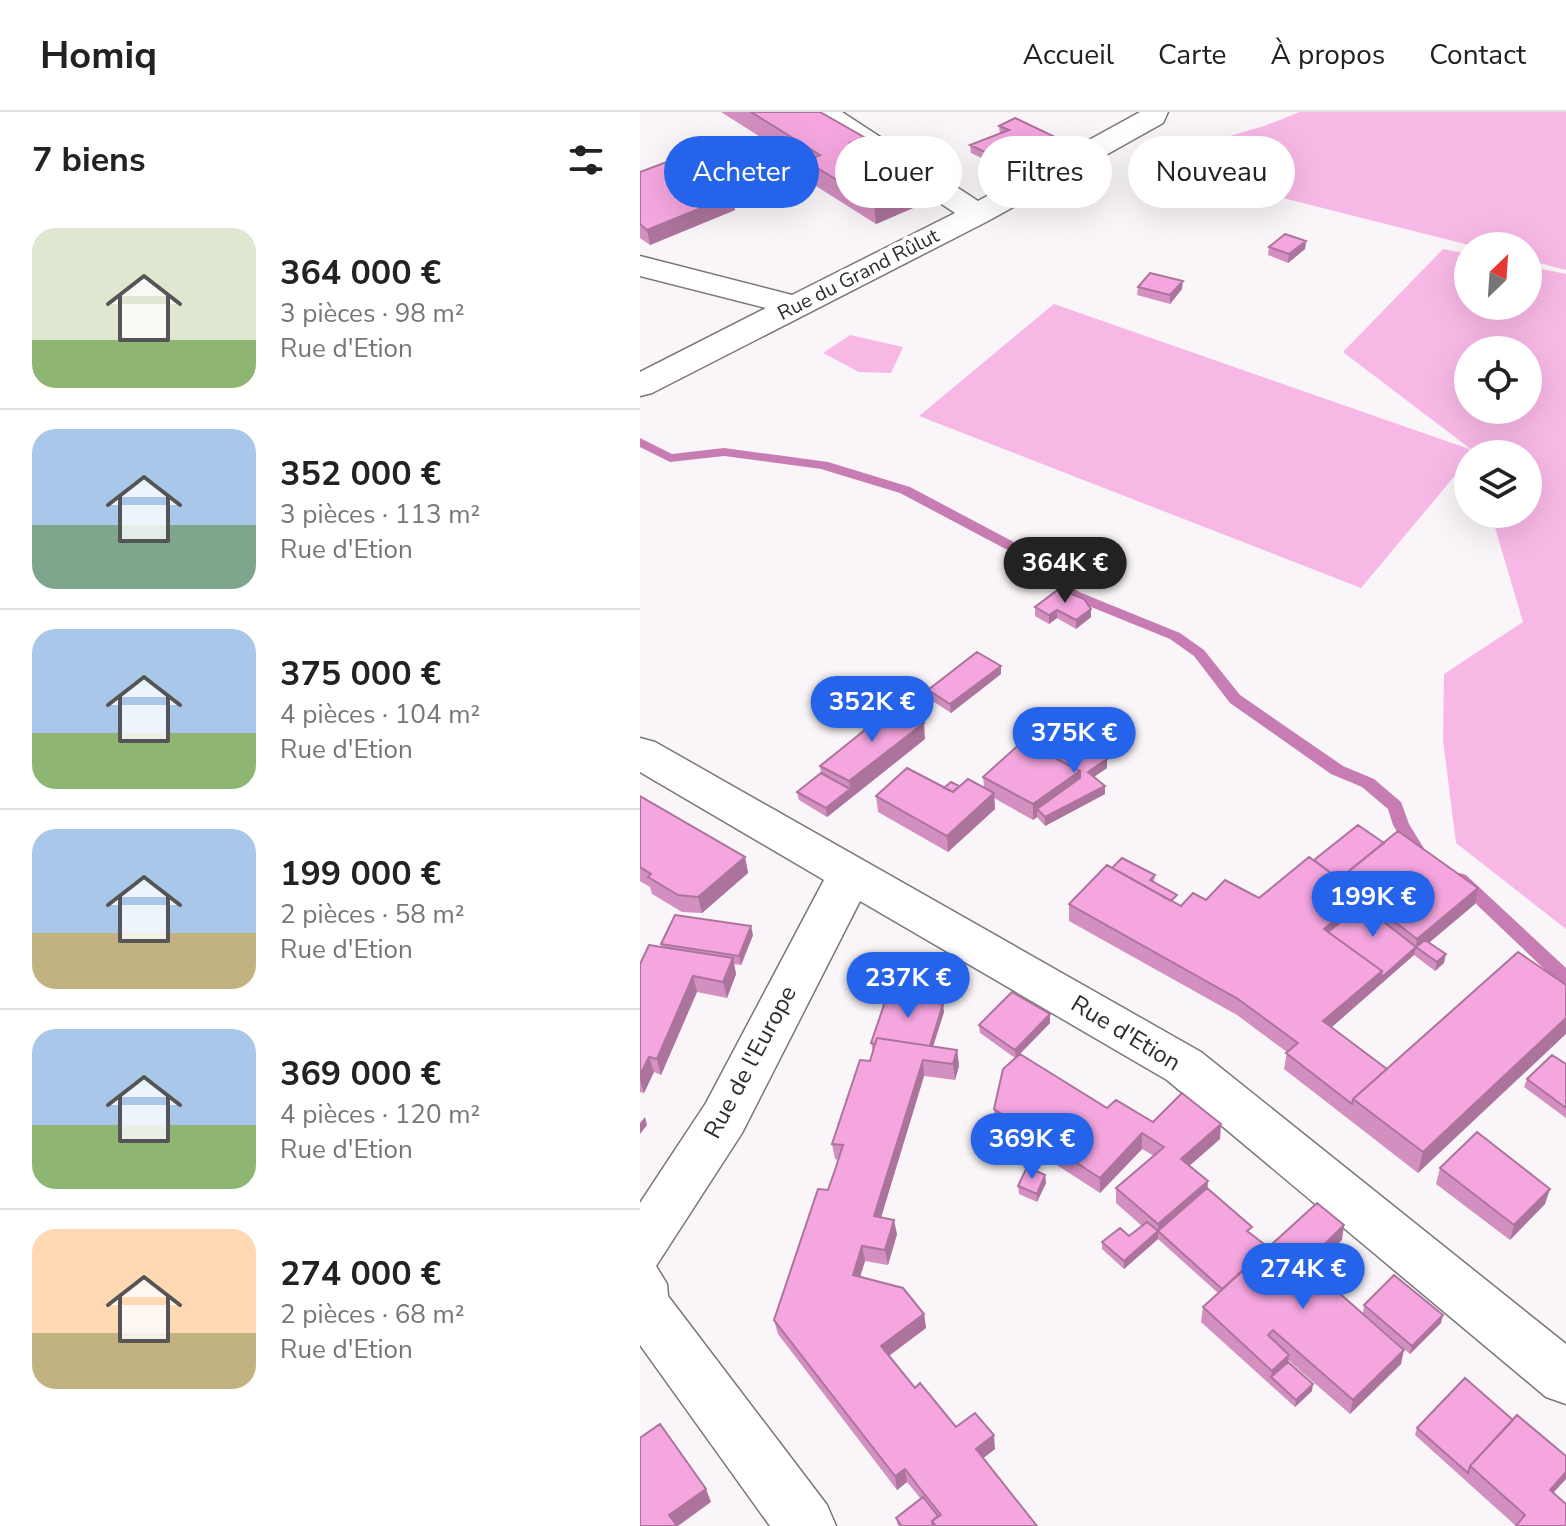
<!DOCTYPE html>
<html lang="fr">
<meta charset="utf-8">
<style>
:root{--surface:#fff;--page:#f2f2f2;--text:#222;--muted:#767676;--line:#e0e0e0;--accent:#2563eb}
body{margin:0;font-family:"Nunito Sans",sans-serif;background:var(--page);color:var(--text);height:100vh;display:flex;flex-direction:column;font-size:30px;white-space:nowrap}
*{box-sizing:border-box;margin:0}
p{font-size:26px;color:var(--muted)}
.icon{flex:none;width:44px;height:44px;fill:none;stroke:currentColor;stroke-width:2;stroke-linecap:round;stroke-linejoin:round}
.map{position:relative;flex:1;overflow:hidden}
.drawer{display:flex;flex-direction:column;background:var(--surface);width:640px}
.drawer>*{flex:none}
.top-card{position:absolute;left:24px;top:24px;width:760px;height:72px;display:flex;gap:16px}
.needle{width:52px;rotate:25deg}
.fabs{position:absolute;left:814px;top:120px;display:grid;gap:16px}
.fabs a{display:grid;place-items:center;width:88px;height:88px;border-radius:50%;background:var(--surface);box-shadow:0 8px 32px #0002;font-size:40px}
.price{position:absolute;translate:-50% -68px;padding:0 18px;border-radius:28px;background:var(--accent);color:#fff;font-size:26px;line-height:52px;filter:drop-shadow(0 2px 4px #0008)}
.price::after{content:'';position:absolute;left:50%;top:48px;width:24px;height:18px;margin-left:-12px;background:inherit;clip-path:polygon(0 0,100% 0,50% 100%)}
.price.active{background:#222;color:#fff}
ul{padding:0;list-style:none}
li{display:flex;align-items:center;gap:24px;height:200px;padding:0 32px}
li+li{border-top:2px solid var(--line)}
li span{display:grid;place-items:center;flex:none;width:224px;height:160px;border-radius:24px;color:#555}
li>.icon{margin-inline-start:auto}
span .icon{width:96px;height:96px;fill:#fffc;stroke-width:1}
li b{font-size:34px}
h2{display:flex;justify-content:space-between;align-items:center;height:96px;padding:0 32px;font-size:34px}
.pill{padding:0 28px;border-radius:36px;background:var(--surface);box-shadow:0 8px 32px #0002;font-size:28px;line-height:72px}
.pill.active{background:var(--accent);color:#fff}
header{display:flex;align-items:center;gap:48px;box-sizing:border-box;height:112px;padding:0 40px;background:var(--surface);border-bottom:2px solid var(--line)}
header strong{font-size:38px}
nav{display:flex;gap:44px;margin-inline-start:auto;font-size:28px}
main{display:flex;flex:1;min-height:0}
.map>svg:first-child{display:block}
.green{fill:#f8b8e6;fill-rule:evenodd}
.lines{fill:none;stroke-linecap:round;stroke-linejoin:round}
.stream{fill:#c87cb4;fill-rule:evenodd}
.minor-casing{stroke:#7a7679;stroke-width:3}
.minor{fill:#fff;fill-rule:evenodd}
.wall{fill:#d38fc0}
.shaded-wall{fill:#ac749c}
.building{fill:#f5a6df;stroke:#ac749c;stroke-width:2}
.labels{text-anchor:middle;stroke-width:8;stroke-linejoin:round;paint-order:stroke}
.far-street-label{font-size:20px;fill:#2f2d2e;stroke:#fff}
.street-label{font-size:24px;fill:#2f2d2e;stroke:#fff}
</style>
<header>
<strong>Homiq</strong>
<nav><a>Accueil</a><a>Carte</a><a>À propos</a><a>Contact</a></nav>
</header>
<main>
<section class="drawer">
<h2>7 biens<svg class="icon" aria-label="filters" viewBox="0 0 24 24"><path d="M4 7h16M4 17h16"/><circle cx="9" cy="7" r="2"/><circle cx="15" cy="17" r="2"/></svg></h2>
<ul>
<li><span style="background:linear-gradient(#dfe7d0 70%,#8fb573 0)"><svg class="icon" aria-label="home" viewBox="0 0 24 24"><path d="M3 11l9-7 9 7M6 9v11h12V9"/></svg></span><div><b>364 000 €</b><p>3 pièces · 98 m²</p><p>Rue d'Etion</p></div></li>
<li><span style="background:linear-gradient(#a9c7e8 60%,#7fa58c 0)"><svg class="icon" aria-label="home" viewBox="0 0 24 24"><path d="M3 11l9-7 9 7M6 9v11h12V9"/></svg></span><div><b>352 000 €</b><p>3 pièces · 113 m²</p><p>Rue d'Etion</p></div></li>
<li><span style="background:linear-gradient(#a9c7e8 65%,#8fb573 0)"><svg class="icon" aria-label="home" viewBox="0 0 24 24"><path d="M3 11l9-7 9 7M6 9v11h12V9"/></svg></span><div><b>375 000 €</b><p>4 pièces · 104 m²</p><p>Rue d'Etion</p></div></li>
<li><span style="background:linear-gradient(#a9c7e8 65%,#c2b280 0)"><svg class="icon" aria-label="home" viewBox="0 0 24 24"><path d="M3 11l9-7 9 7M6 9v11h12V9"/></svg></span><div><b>199 000 €</b><p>2 pièces · 58 m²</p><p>Rue d'Etion</p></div></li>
<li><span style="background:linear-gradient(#a9c7e8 60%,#8fb573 0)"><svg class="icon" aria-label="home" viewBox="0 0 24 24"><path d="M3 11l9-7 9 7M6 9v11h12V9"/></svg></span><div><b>369 000 €</b><p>4 pièces · 120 m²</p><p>Rue d'Etion</p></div></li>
<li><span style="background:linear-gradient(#ffd9b3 65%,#c2b280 0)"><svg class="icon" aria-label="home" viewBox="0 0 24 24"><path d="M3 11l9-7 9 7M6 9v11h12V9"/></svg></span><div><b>274 000 €</b><p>2 pièces · 68 m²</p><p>Rue d'Etion</p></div></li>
</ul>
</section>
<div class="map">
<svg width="926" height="1414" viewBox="0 0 926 1414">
<rect width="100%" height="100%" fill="#f9f5f8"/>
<path class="green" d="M660,0h266v158l-38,-10v-14h-55l-332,-84 123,-36z
M803,137l25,5v52h60v-40l38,8v655l-110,-86 -13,-103 1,-66 79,-52 -32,-108h37v-60h-60v6l-107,128 -442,-172 135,-112 418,146 -129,-98zM828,238h60v60h-60z
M210,223l53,12 -12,26 -32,-1 -36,-19z"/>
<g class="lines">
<path class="stream" d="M0,326l32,16 52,-6 104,14 82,25 115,61 54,44 101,41 24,17 36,45 103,71 31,13 27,23 8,22 19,31 -2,4h-12l-21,-34 -5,-16 -26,-22 -31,-13 -101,-71 -36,-47 -24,-17 -101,-41 -54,-44 -115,-61 -79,-24 -97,-13 -54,6 -30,-15z
M820,761l6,2 100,93v18l-6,-2 -106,-101 -2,-4 2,-4z"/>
<g class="minor-casing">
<path id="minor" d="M169,0h33l136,89 162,-89h28l-5,11 -175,98 -336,172 -12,3v-24l126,-64 -126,-32v-20l152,39 163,-82 -142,-95z
M0,626l15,4 546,310 365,292v60l-20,-7 -379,-317 -307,-179 -118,232 -86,133 11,18 1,12 159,209 9,21h-66l-130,-181v-142l66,-100 118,-223 -184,-108z"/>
</g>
<use href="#minor" class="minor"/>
</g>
<path class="wall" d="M81,0h99l45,40 54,32 1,21 -44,19 -68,-43 -2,-15z
M359,14l56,11 1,8 -36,18 -10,-5 -14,7 -25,-12 -1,-8 30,-11z
M0,60l95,38 -85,35 -10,-7z
M666,129l-1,8 -17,14 -20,-8 1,-8z
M498,175l44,2 -12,15 -33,-9z
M395,495l56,2v8l-15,12 -19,-11 -8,6 -14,-8z
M361,554v8l-50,39 -23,-15v-8z
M285,627l-98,78 -28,-17 -2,-8 24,-19 -1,-7z
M407,642l60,5v9l-13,9 11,17 -60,32 -8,-9 -4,3 -39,-22 1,11 -47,43 -70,-40 -2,-16 83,-10 25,1 -1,-10z
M0,684l105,61 3,16 -46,40 -20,-1 -30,-18 -2,-7 -10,-6z
M744,731l91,61 -46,39 15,20 -9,8 -21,-16 -83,73 56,41 131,-117 -100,221 -134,-104 3,-17 -50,-37 -168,-94v-17l43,-36 43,7 -1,8 22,21 5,2 25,-6 53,-2 55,-38z
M113,823l-12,30 -7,-1 2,10 -9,24 -30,-6 -36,83 -7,-3 -10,21 -4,-1v-128l22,-17 -1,-3z
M304,900l-11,35 24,3 2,16 -4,14 -31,-4 -43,141 16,17 -9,31 -23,-4 -5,16 64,37 2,14 -37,28 26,32 41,39 39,22 -12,9 54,68h-139l-2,-8 25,-19 -14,-17 -10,8 -119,-156 -4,-14 54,-130 10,-30 -3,-1 -3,-15 38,-83 3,-9 -2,-9z
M410,902v9l-33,34 90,51 46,14 67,17 -31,27 18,22 44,46 17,13 74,-7 -31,29 90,95 -51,50 -62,-54v2l24,29 -17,16 -94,-85 2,-15 15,-14 -60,-54 -34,30 -22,-20v-7l27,-6 13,-10 -26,-23v-15l38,-32 -12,-7 -42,44 -105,-68 -1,-16 21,-51 -35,-25 -1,-8z
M926,952v54l-42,-31 3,-8z
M800,1056l105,36 -35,36 -74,-56z
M405,1063l1,8 -9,19 -18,-8 -1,-8z
M724,1193l77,18 -31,31 -47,-41z
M777,1316l149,51 -50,47 -101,-91z"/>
<path class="shaded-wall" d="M224,25l2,21 -16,-15z
M415,25l1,8 -36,18v-8z
M370,38v8l-14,7 -1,-8z
M279,72l1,21 -44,19 -2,-21z
M93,83l2,15 -85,35 -3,-15z
M666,129l-1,8 -17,14 1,-9z
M543,169l-1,8 -12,15v-9z
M451,497v8l-15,12v-9z
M417,498v8l-8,6v-9z
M361,554v8l-50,39 -1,-9z
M284,611l1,16 -74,59 -2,-17z
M467,647v9l-19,13v-9z
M440,659v16l-43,22v8l-4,3v-16z
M465,674v8l-60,32v-9z
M210,677l1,9 -24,19 -1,-9z
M354,681l1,16 -47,43 -1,-16z
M105,745l3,16 -46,40 -4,-16z
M838,776l-3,16 -55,46 -4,-3 1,-8z
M723,785l-3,16 -32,27 -4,-11z
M111,814l2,9 -12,30 -2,-9z
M776,835l-2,8 -94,82 3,-16 59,-50z
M806,842l-2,9 -9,8 2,-9z
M93,846l3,16 -9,24 -4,-16z
M53,864l4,16 -36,83 -4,-16z
M303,892l1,8 -16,49 -1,-8z
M410,902v9l-34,35 -1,-8z
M926,906v16l-148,139 5,-21z
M317,938l2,16 -4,14 -2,-16z
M9,945l5,15 -10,21 -4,-13v-5z
M283,948l1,16 -47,155 -3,-15z
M5,1005l2,8 -7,9v-11z
M581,1012l-1,15 -40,35 1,-15z
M502,1021v16l-42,44v-15z
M405,1063l1,8 -9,19v-8z
M568,1069l-1,15 -49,35v-7z
M910,1077l-5,15 -35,36 4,-15z
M254,1108l3,14 -9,31 -3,-15z
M704,1113l-2,15 -40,38 3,-15z
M518,1119v8l-34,30v-8z
M222,1134l3,15 -9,29 -3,-15z
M284,1202l2,14 -43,32 -2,-14z
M803,1203l-2,8 -31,31 2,-8z
M764,1238l-3,14 -51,50 3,-14z
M649,1243l-2,14 -16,8 1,-6z
M673,1272l-1,7 -17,16 1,-7z
M354,1323l1,14 -18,14 -1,-14z
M265,1357l2,13 -10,8 -2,-14z
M926,1360v7l-22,24 6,-13z
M66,1377l5,13 -33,24 -9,-11z"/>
<path class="building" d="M111,0h69l44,25 -14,6 69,41 -45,19 -68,-42 14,-6z
M375,6l40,19 -35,18 -10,-5 -15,7 -25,-12 39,-15 -10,-4z
M37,46l56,37 -86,35 -7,-6v-52z
M645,122l21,7 -17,13 -20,-7z
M510,161l33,8 -13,14 -32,-8z
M419,477l25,10 7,10 -15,11 -19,-10 -8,5 -14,-8z
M337,540l24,14 -51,38 -22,-14z
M255,594l29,17 -75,58 -29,-15z
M426,625l41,22 -19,13 17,14 -60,31 -8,-8 43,-31v-7l-33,-17z
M383,629l57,30 -47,33 -50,-27z
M267,656l46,24 15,-13 26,14 -47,43 -71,-40z
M181,661l29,16 -24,19 -29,-16z
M311,670l8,4 -6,6 -9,-4z
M0,684l105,61 -47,40 -20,-2 -30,-18 3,-3 -11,-7z
M718,713l26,18 -45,36 -25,-19z
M758,719l80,57 -61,51 -54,-42 -39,32 58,42 -59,50 64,48 -34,30 -1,5 -66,-51 12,-10 -60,-44 -169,-95 38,-39 74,41 12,-13 13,7 19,-20 34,18 50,-41 30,22z
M482,746l33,17 -5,5 27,15 -6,6 -59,-33z
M722,793l54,42 -35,31 1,-7 -54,-39z
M35,803l76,11 -12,30 -78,-12z
M785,828l21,14 -9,8 -21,-15z
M9,833l84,13 -10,24 -30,-6 -36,83 -8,-2 -9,18v-111z
M878,840l48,33v33l-143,134 -70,-53z
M372,880l38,22 -35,36 -36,-25z
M248,881l55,11 -13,42 -53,-8 -2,6 -4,-1z
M237,926l80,12 -4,14 -30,-4 -49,156 20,4 -9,30 -23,-4 -9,29 50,13 21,26 -43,32 34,42 5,-5 36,44 19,-14 19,22 -18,14 61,77h-101l-4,-5 9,-6 -19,-24 -17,-22 -10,7 -121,-156 44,-131 10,1 8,-23 7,-22 -11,-1 28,-84 10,1z
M380,942l87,54 9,-8 37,22 29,-29 39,31 -40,35 27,22 -50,43 -42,-36 48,-41 -22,-14 -42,45 -106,-69 9,-40z
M912,943l14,9v44l-39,-29z
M837,1020l73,57 -36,36 -74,-57z
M387,1055l18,8 -8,19 -19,-8z
M567,1076l45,39 -5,4 21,16 -46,42 -64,-58z
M677,1091l27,22 -39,38 99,87 -51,50 -80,-70 -5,5 21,20 -17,16 -69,-64z
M507,1110l11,9 -34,30 -22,-19 18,-14 9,8z
M754,1163l49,40 -31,31 -48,-41z
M648,1250l25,22 -17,16 -25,-23z
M825,1266l48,42 -43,46 -2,7 -51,-45z
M877,1303l49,41v16l-16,18 16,14v22h-50l9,-11 -55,-49z
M20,1312l46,65 -37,26 8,11h-37v-88z
M283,1385l15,19 -6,5 1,5h-31l-6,-8z"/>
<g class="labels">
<g class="far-street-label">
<text transform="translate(218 162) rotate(-27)" y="7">Rue du Grand Rûlut</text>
</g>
<g class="street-label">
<text transform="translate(486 921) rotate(31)" y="8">Rue d'Etion</text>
<text transform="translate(110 950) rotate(-62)" y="8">Rue de l'Europe</text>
</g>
</g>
</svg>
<div class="fabs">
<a><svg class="needle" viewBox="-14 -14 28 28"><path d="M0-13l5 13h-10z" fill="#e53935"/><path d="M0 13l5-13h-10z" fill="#767676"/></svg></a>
<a><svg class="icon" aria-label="locate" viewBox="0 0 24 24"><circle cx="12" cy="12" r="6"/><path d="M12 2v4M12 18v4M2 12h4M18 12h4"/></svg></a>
<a><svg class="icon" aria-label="layers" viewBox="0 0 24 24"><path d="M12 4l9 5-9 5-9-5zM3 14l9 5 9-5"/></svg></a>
</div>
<b class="price active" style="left:425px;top:493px">364K €</b>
<b class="price" style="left:232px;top:632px">352K €</b>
<b class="price" style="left:434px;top:663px">375K €</b>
<b class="price" style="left:733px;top:827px">199K €</b>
<b class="price" style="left:268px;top:908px">237K €</b>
<b class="price" style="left:392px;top:1069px">369K €</b>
<b class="price" style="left:663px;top:1199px">274K €</b>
<div class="top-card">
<a class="pill active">Acheter</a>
<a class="pill">Louer</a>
<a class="pill">Filtres</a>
<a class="pill">Nouveau</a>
</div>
</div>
</main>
